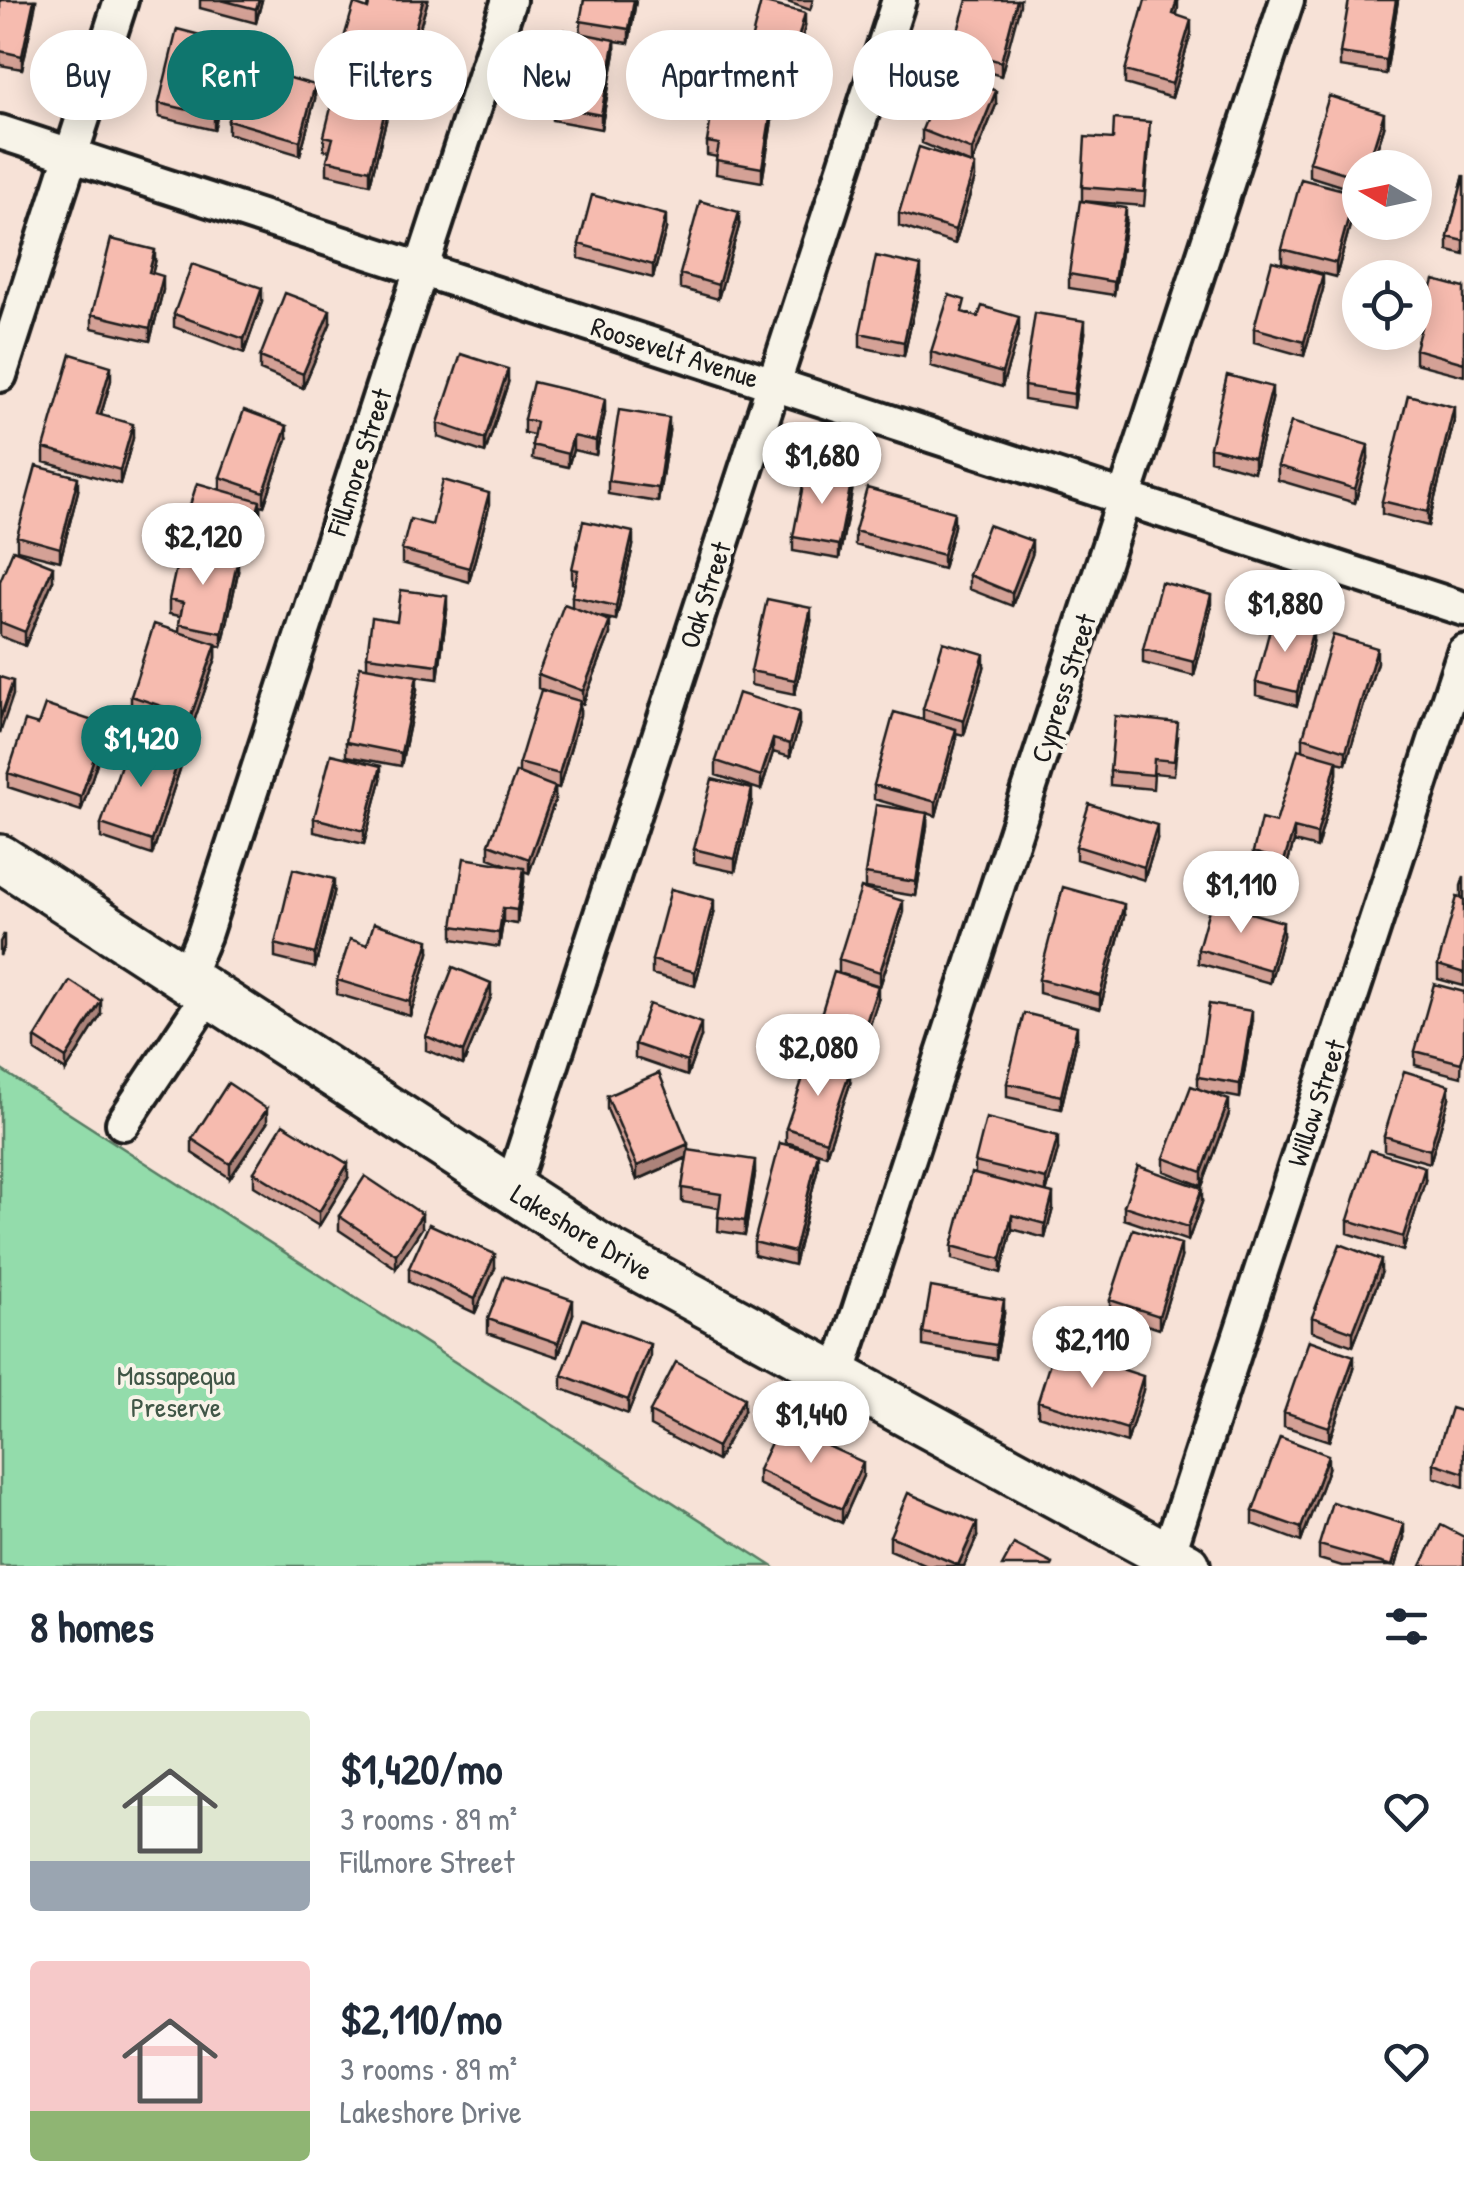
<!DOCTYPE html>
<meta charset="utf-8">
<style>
:root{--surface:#fff;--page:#f2f2f3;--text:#1f2937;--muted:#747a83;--accent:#0f766e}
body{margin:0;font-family:"Patrick Hand",sans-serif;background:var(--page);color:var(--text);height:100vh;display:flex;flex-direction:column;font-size:38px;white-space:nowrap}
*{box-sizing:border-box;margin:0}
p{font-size:32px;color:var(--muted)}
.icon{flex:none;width:55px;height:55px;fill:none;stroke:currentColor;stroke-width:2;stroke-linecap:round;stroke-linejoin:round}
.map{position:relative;height:1566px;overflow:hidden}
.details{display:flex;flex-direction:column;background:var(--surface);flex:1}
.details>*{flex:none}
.hud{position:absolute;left:30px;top:30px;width:1405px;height:90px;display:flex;gap:20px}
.needle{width:65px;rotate:279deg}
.tools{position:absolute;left:1342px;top:150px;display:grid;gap:20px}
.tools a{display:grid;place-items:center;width:90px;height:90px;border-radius:50%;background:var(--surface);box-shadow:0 5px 25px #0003;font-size:50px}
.price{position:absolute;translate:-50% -85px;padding:0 22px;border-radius:35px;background:#fff;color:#222;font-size:32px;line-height:65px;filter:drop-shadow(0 2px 5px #0008)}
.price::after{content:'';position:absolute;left:50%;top:60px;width:30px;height:22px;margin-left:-15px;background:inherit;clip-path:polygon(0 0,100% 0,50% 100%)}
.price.selected{background:var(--accent);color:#fff}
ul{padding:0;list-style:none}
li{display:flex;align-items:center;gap:30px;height:250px;padding:0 30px}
li span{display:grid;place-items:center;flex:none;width:280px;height:200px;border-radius:10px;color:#555}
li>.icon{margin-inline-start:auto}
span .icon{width:120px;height:120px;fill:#fffc;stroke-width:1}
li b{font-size:42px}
h2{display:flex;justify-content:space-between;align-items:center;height:120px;padding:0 30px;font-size:42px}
.pill{padding:0 35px;border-radius:45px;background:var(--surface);box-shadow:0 5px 25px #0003;font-size:35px;line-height:90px}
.pill.selected{background:var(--accent);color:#fff}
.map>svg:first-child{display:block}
.green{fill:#93dcab;stroke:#587c64;stroke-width:2.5}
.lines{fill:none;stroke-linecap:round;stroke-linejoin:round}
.street-casing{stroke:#1c1c1c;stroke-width:40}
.secondary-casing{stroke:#1c1c1c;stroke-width:52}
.street{stroke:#f7f3e8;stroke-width:32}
.secondary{stroke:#f7f3e8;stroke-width:45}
.wall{fill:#d4a196;stroke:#1c1c1c;stroke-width:2.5}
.shaded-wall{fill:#ac837a;stroke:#1c1c1c;stroke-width:2.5}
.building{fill:#f6bbaf;stroke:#1c1c1c;stroke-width:2.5}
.labels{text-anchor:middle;stroke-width:8;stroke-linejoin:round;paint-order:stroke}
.street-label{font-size:28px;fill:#1c1c1c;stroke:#f7f3e8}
.park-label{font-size:28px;fill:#405647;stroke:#f7f3e8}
</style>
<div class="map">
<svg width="1464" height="1566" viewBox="0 0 1464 1566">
<rect width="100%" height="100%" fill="#f7e2d7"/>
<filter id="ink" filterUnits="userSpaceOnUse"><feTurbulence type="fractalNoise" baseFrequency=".01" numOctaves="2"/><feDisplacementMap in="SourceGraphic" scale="20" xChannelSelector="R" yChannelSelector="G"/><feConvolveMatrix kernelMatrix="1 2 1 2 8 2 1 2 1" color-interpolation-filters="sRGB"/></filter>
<g filter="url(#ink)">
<path class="green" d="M0,1069l772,497h-772z"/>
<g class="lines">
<g class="street-casing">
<path id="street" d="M0,132l1464,477
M0,375l121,-375
M185,980l19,-45 305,-935
M123,1123l86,-129
M511,1190l388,-1190
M838,1375l449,-1375
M1168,1555l296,-903"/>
</g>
<g class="secondary-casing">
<path id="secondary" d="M0,858l602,390 585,318"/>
</g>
<use href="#street" class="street"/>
<use href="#secondary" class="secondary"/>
</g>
<path class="wall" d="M0,0h36l-14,69 -22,-4z
M200,0h62l-6,23 -56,-15z
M370,0h58l-21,71 -63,-19v-14l24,-29z
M584,0h52l-7,43 -14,-2v12l-14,76 -49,-9v-14l28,-73z
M782,0h31l-3,10z
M1020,0l-19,76 -48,-14v-14z
M1178,0l-1,15 14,18 -19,65 -47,-14v-13z
M1398,0l-12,74 -46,-7v-14z
M805,27l-19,70 -43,-11v-14z
M231,57l-17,73 -55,-13v-14z
M315,99l-15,56 -72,-22v-13z
M996,105l-24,59 3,14 -20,66 -56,-18v-13l70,-50 -47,-20v-13z
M774,108l-12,74 -46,-8 1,-17 -10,-2v-13z
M389,109l-19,75 -43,-10v-14l3,-9 -6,-1v-14z
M1384,127l-13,41h-11v24l-51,-16v-14z
M1150,136l-6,70 -62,-5v-14l31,-48z
M1464,175v80l-16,-4v-14z
M1355,207l-19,70 -54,-14v-14z
M1126,222l-12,73 -45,-7v-14z
M739,226l-21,73 -38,-11v-14z
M666,229l-13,49 -74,-20v-14z
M155,263l-3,10 11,17 -13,51 -58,-13v-14z
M921,280l-17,76 -44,-9v-14z
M1464,288v88l-49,-13v-14z
M1323,289l-19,67 -50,-14v-14z
M262,302l-18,51 -70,-26v-13z
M965,313l54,18 -17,56 -71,-21v-14z
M330,324l-27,64 -43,-18v-13z
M1085,334l-11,74 -50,-8v-14z
M111,380l-10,35 32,23 -13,46 -76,-22v-14z
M508,383l-23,70 -47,-16v-14z
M1272,400l-18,72 -44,-12v-13z
M605,413l-9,42 -23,-5 -5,17 -36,-8 2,-24 -10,-2v-14z
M1454,421l-26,105 -46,-12v-13z
M669,432l-11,70 -50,-8v-13z
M287,439l-23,67 -4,-1v9l-12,42 -64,-18v-14l36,-35v-12z
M1368,459l-13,44 -77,-23v-14z
M78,491l-18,70 -43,-11v-14z
M852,492l-13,67 -46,-8v-14z
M489,507l-20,75 -67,-19v-13l30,-25z
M954,526l-11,43 -88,-24v-14z
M633,546l-17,74 -20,-4 14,18 -27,70 -3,-1v12l-21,73 -4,-1v13l-26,73 -5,-2v11l-7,42 -14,-2 -4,25 -46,-8v-13l57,-60 -21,-8v-14l30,-71v-10l33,-70 -14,-5v-14l34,-67v-11l3,-12 -3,-1v-14z
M1032,555l-20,51 -43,-17v-14z
M238,572l-16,75 -6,-2v13l-25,72 -60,-20v-14l48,-64 1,-16 -11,-2v-14z
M53,580l-28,66 -25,-10v-55z
M1211,609l-17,67 -51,-13v-14z
M447,610l-9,69 -23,-3 2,14 -16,76 -55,-10v-14l21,-75v-11l30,-35z
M811,622l-16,72 -44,-9v-14z
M1313,643l-16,63 -41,-11v-13z
M1377,662l-31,102 -9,-2v12l-20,74 -23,-6 -10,32 -31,-8v-14l23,-29 27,-73v-13z
M984,668l-20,67 -8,-2v9l-20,74 -9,-3v13l-11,70 -51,-8v-14l55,-62 -46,-13v-14l49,-65v-11z
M38,725l67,14 -24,72 -73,-24v-14z
M799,726l-9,31 -17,-5 -12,38 -45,-15v-14z
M1178,737l-4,38 -20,-2 -1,16 -43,-4v-14z
M180,769l-28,86 -51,-17v-14z
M381,780l-17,64 -50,-12v-14z
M752,803l-17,69 -41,-9v-14z
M1157,839l-13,41 -68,-21v-13z
M1464,876v110l-26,-7v-14l23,-67v-12z
M334,893l-19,75 -40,-10v-14z
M714,914l-19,72 -43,-12v-14z
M903,915l-23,71 -41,-13v-14z
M1124,917l-24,92 -61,-16v-14z
M1283,936l-13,47 -72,-20v-14z
M429,953l-19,63 -73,-22v-14z
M1464,992l-3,85 -46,-12v-14z
M491,997l-28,68 -37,-15v-14z
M878,1000l-23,71 -43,-13v-14z
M101,1015l-35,56 -31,-20v-13z
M1252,1025l-12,73 -32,-6 21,22 -27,72 -38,-15v-13l34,-69v-12z
M701,1037l-14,39 -52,-18v-14z
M1077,1040l-16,69 -54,-12v-14z
M850,1084l-24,71 -40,-13v-14z
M607,1096l81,54 67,24 -10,61 -27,-4 1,-23 -37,-6v-14l5,-30 -50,22 -30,-71z
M1449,1098l-19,65 -46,-13v-14z
M267,1123l-37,55 -38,-25v-14z
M1058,1150l-12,43 7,15 -8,30 -33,-9 -11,44 -49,-14v-13l23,-72v-12z
M818,1167l-24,98 -40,-10v-13z
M254,1172l94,6 -29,48 -65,-40z
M1425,1181l-22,70 -55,-18v-13z
M1202,1202l-14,39 -64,-22v-13z
M339,1216l83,12 -26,40 -57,-38z
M1181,1258l-22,71 -49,-16v-13z
M409,1268h86l-20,45 -66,-31z
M1381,1274l-28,72 -41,-15v-14z
M573,1314l-15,43 -70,-24v-14z
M1004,1314l-8,45 -73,-13v-13z
M650,1358l-22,56 -66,-25v-14z
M1354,1369l-25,72 -45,-15v-14z
M1143,1390l-16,53 -89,-28v-14z
M744,1411l-27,50 -67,-35v-14z
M1464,1412v75l-30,-10v-14z
M1328,1469l-27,73 -48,-18v-13z
M758,1470l105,6 -21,47 -84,-39z
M890,1536l87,1 -13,29h-37l-37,-16z
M1404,1538l-8,28h-54l-23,-7v-14z"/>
<path class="shaded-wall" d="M34,0h2v3l-14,66v-13z
M259,0h3l-6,23v-14z
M423,0h5l-21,71v-14z
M634,0h2l-7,43v-14z
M1017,0h3v5l-19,71v-14z
M1177,0h1v8l-5,20v-14z
M1396,0h2l-12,74v-14z
M805,13v14l-19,70v-14z
M1191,20v13l-19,65v-14z
M615,40v13l-14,76v-14z
M231,43v14l-17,73v-14z
M315,85v14l-15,56v-14z
M996,91v14l-24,59v-14z
M774,94v14l-12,74v-14z
M389,95v14l-19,75v-14z
M1384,113v14l-13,41h-4z
M975,165v13l-20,66v-14z
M1355,193v14l-19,70v-14z
M1126,208v14l-12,73v-13z
M739,212v14l-21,73v-14z
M666,215v14l-13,49v-13z
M155,250v13l-6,23v-14z
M921,266v14l-17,76v-14z
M1323,275v14l-19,67v-14z
M163,276v14l-13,51v-13z
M262,288v14l-18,51v-14z
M330,310v14l-27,64v-14z
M1019,317v14l-17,56v-14z
M1085,321v13l-11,74v-14z
M111,366v14l-14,48v-14z
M508,369v14l-23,70v-14z
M1272,387v13l-18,72v-14z
M605,399v14l-9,42v-14z
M1454,407v14l-26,105v-14z
M669,418v14l-11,70v-14z
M133,424v14l-13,46v-14z
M287,426v13l-23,67v-14z
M573,436v14l-5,17v-13z
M1368,445v14l-13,44v-14z
M78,477v14l-18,70v-13z
M852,478v14l-13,67v-14z
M489,493v14l-20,75v-14z
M260,501v13l-12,42v-13z
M954,512v14l-11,43v-14z
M633,532v14l-17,74v-14z
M1032,541v14l-20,51v-13z
M238,558v14l-16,75v-14z
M53,566v14l-28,66v-14z
M1211,595v14l-17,67v-14z
M447,596v14l-9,69v-14z
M811,608v14l-16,72v-14z
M610,621v13l-27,70v-13z
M1313,629v14l-16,63v-14z
M216,644v14l-25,72v-14z
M1377,648v14l-31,102v-13z
M984,654v14l-20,67v-14z
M417,676v14l-16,76v-13z
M13,681v14l-13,38v-14z
M580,701v14l-21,73v-14z
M799,712v14l-9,31v-13z
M105,725v14l-24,72v-14z
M956,729v13l-20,74v-14z
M773,739v13l-12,38v-14z
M180,755v14l-28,86v-14z
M1337,760v14l-20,74v-14z
M381,766v14l-17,64v-13z
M555,787v13l-26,73v-14z
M752,789v14l-17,69v-13z
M927,813v13l-11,70v-14z
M1157,825v14l-13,41v-13z
M1294,828v14l-10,32v-13z
M524,868v14l-7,42v-14z
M334,879v14l-19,75v-14z
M714,900v14l-19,72v-14z
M903,901v14l-23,71v-14z
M1124,904v13l-24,92v-14z
M503,908v14l-4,25v-14z
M1283,922v14l-13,47v-13z
M4,934v13l-4,9v-14z
M429,940v13l-19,63v-14z
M491,983v14l-28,68v-13z
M878,986v14l-23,71v-14z
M101,1001v14l-35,56v-13z
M1252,1011v14l-12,73v-14z
M701,1023v14l-14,39v-14z
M1077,1026v14l-16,69v-13z
M850,1071v13l-24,71v-14z
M1449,1085v13l-19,65v-13z
M1229,1100v14l-27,72v-14z
M267,1109v14l-37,55v-14z
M1058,1136v14l-12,43v-14z
M688,1144v13l-51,23v-14z
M818,1153v14l-24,98v-13z
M755,1160v14l-10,61v-14z
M348,1164v14l-29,48v-14z
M1425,1167v14l-22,70v-14z
M1202,1188v14l-14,39v-14z
M1053,1194v14l-8,30v-14z
M422,1214v14l-26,40v-14z
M1012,1215v14l-11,44v-14z
M1181,1244v14l-22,71v-13z
M495,1254v14l-20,45v-14z
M1381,1260v14l-28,72v-14z
M573,1300v14l-15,43v-14z
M1004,1300v14l-8,45v-14z
M650,1344v14l-22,56v-14z
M1354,1356v13l-25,72v-14z
M1143,1376v14l-16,53v-14z
M744,1398v13l-27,50v-14z
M1328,1455v14l-27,73v-14z
M863,1462v14l-21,47v-14z
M977,1523v14l-13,29h-6z
M1404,1524v14l-8,28h-4z"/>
<path class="building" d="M0,0h34l-12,56 -22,-5z
M221,0h38l-3,9z
M370,0h53l-16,57 -63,-19 10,-34 14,5z
M584,0h50l-5,29 -49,-8z
M967,0h50l-16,62 -48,-14z
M1145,0h32l-4,14 18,6 -19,64 -47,-13z
M1349,0h47l-10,60 -46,-7z
M761,2l44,11 -19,70 -43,-11z
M177,29l54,14 -17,73 -55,-13z
M565,30l50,10 -14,75 -49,-9z
M244,65l71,20 -15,56 -72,-21z
M946,70l50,21 -24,59 -50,-20z
M337,83l52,12 -19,75 -43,-10 6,-22 -9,-2z
M716,85l58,9 -12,74 -46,-8 3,-16 -12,-2z
M1329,96l55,17 -17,55h-7v10l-51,-16z
M1114,119l36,3 -6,70 -62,-5 3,-50 28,2z
M919,147l56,18 -20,65 -56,-17z
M1464,175v66l-16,-4z
M1301,179l54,14 -19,70 -54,-14z
M592,195l74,20 -13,50 -74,-21z
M700,201l39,11 -21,73 -38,-11z
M1080,201l46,7 -12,74 -45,-8z
M111,239l44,11 -6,22 14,4 -13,52 -58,-14z
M876,256l45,10 -17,76 -44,-9z
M1272,261l51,14 -19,67 -50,-14z
M192,264l70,24 -18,51 -70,-25z
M1434,280l30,8v75l-49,-14z
M285,293l45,17 -27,64 -43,-17z
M949,295l16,5 -3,12 16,5 4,-11 37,11 -17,56 -71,-21z
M1035,313l50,8 -11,73 -50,-8z
M71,354l40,12 -14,48 36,10 -13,46 -76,-22z
M461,354l47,15 -23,70 -47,-16z
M1227,375l45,12 -18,71 -44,-11z
M533,382l72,17 -9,42 -23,-5 -5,18 -36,-9 4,-23 -12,-3z
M1408,395l46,12 -26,105 -46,-11z
M244,410l43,16 -23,66 -44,-15z
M619,410l50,8 -11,70 -50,-7z
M1291,422l77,23 -13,44 -77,-23z
M36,466l42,11 -18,71 -43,-12z
M806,469l46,9 -13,67 -46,-8z
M443,480l46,13 -20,75 -67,-18 8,-31 22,6z
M197,483l63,18 -12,42 -64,-19z
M867,488l87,24 -11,43 -88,-24z
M583,521l50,11 -17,74 -44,-10 6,-26 -6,-1z
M988,525l44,16 -20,52 -43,-18z
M181,545l57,13 -16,75 -43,-9 4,-21 -14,-3z
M13,550l40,16 -28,66 -25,-10v-41z
M1161,582l50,13 -17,67 -51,-13z
M401,590l46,6 -9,69 -71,-9 5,-39 25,4z
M767,599l44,9 -16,72 -44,-9z
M564,604l46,17 -27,70 -45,-17z
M1273,618l40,11 -16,63 -41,-10z
M154,624l62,20 -25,72 -60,-20z
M1333,635l44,13 -31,103 -43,-14z
M943,642l41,12 -20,67 -41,-12z
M360,666l57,10 -16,77 -55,-11z
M0,677l13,4 -13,38z
M541,690l39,11 -21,73 -40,-11z
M738,693l61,19 -9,32 -17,-5 -12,37 -45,-15z
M45,705l60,20 -24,72 -73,-24 17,-52 13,4z
M894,712l62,17 -20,73 -62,-17z
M1115,716l63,7 -4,38 -20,-2 -1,16 -43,-4z
M130,738l50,17 -28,86 -51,-17z
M1298,749l39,11 -20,74 -23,-6 -10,33 -31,-9 8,-33 15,4z
M331,754l50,12 -17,65 -50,-13z
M516,772l39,15 -26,72 -40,-15z
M712,779l40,10 -17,70 -41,-10z
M1089,804l68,21 -13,42 -68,-21z
M876,805l51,8 -11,69 -51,-8z
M464,858l60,10 -7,42 -14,-2 -4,25 -46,-7z
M293,869l41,10 -19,75 -40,-10z
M1063,887l61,17 -24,91 -61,-16z
M861,888l42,13 -23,71 -41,-13z
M671,889l43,11 -19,72 -43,-12z
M1457,897l7,2v74l-26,-8z
M1211,902l72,20 -13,48 -72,-21z
M374,923l55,17 -19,62 -73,-22 13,-41 17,6z
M453,967l38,16 -28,69 -37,-16z
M834,972l44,14 -23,71 -43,-13z
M70,981l31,20 -35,57 -31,-20z
M1434,984l30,8v62l-3,9 -46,-12z
M649,1004l52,19 -14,39 -52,-18z
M1209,1004l43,7 -12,73 -42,-7z
M1024,1013l53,13 -16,70 -54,-13z
M810,1057l40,14 -24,70 -40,-13z
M1404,1071l45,14 -19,65 -46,-14z
M659,1073l29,71 -51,22 -30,-70z
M228,1083l39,26 -37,55 -38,-25z
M1191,1086l38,14 -27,72 -38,-14z
M986,1118l72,18 -12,43 -71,-17z
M283,1124l65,40 -29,48 -65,-40z
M780,1143l38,10 -24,99 -40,-10z
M688,1150l67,10 -10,61 -27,-4 3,-23 -39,-6z
M1370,1150l55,17 -22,70 -55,-17z
M1138,1166l64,22 -14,39 -64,-21z
M971,1173l82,21 -8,30 -33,-9 -11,44 -49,-13z
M365,1176l57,38 -26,40 -57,-38z
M429,1224l66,30 -20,45 -66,-31z
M1133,1229l48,15 -22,72 -49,-16z
M1340,1244l41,16 -28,72 -41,-15z
M504,1276l69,24 -15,43 -70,-24z
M931,1287l73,13 -8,45 -73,-12z
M583,1319l67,25 -22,56 -66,-25z
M1309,1340l45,16 -25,71 -45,-15z
M1052,1356l43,14 2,-9 46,15 -16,53 -89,-28z
M676,1362l68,36 -27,49 -67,-35z
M1451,1408l13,4v61l-30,-10z
M780,1424l83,38 -21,47 -84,-39z
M1280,1437l48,18 -27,73 -48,-17z
M908,1493l69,30 -19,42 -68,-29z
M1332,1502l72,22 -12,42 -73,-21z
M1441,1525l23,12v29h-43z
M1014,1544l39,20 -1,2h-50z"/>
</g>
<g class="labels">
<g class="street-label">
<text transform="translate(675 352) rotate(18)" y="10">Roosevelt Avenue</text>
<text transform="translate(359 462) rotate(-72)" y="10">Fillmore Street</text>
<text transform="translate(705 595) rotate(-72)" y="10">Oak Street</text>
<text transform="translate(1063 688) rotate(-72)" y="10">Cypress Street</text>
<text transform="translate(1316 1103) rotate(-72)" y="10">Willow Street</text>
<text transform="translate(582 1232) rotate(31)" y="10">Lakeshore Drive</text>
</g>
<g class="park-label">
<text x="176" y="1385">Massapequa<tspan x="176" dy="32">Preserve</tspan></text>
</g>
</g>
</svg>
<div class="tools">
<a><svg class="needle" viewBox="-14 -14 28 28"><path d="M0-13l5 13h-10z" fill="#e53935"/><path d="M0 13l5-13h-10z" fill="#747a83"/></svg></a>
<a><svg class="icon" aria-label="locate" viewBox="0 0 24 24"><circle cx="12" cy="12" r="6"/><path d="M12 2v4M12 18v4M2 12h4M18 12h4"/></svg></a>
</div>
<b class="price" style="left:822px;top:507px">$1,680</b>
<b class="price" style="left:203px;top:588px">$2,120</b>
<b class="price" style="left:1285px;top:655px">$1,880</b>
<b class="price selected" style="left:141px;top:790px">$1,420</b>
<b class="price" style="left:1241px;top:936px">$1,110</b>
<b class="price" style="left:818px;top:1099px">$2,080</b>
<b class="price" style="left:1092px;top:1391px">$2,110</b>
<b class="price" style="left:811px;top:1466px">$1,440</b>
<div class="hud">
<a class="pill">Buy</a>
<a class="pill selected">Rent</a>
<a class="pill">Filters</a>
<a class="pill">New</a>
<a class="pill">Apartment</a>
<a class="pill">House</a>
</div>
</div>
<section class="details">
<h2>8 homes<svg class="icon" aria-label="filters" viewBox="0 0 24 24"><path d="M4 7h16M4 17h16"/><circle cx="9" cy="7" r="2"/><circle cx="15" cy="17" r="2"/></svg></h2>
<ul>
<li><span style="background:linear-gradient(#dfe7d0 75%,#9aa5b1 0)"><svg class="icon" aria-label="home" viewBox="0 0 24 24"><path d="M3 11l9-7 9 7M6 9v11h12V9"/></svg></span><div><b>$1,420/mo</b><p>3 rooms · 89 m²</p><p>Fillmore Street</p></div><svg class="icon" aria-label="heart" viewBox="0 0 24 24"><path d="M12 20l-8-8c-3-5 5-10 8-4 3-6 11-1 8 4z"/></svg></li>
<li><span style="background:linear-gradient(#f6c9c9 75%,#8fb573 0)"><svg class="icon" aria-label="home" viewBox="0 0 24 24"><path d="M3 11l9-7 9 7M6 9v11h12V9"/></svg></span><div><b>$2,110/mo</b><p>3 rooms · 89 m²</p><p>Lakeshore Drive</p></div><svg class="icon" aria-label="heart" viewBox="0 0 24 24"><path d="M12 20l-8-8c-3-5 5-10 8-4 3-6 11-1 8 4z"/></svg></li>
</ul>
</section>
